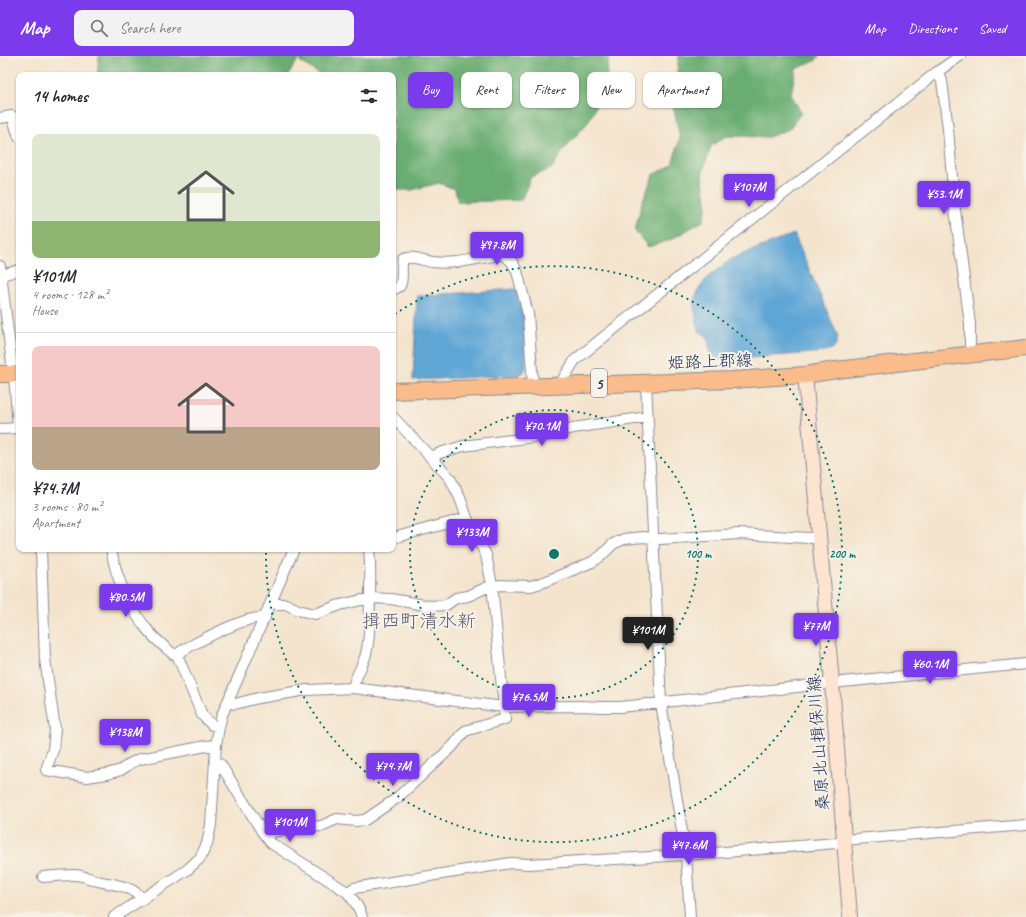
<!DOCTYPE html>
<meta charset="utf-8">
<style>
:root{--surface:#fff;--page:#f2f2f3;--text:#2b2b33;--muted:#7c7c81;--line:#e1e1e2;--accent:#7c3aed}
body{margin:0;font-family:Caveat,"Klee One",sans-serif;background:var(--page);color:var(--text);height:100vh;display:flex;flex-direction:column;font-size:15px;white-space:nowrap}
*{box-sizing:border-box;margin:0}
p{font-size:13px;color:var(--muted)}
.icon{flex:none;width:22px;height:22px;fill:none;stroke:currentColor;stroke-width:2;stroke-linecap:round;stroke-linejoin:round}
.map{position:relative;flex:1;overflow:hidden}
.sheet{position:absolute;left:16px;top:16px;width:380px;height:480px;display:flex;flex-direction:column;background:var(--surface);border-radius:8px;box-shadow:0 1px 3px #0004}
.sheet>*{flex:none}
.hud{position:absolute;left:408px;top:16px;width:380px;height:36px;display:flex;gap:8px}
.price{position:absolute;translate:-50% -34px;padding:0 9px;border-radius:4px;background:var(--accent);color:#fff;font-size:13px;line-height:26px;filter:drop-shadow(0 1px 2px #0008)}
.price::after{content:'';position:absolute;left:50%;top:24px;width:12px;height:9px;margin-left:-6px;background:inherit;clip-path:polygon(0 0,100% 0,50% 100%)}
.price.active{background:#222;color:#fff}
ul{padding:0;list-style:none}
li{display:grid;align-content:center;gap:8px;height:212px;padding:0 16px}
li+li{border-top:1px solid var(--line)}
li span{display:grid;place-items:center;height:124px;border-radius:8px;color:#555}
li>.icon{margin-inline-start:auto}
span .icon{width:72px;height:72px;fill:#fffc;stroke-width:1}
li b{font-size:17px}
h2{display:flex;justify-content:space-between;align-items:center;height:48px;padding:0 16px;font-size:17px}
.tag{padding:0 14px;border-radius:8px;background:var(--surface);box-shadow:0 1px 3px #0004;font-size:14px;line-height:36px}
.tag.active{background:var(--accent);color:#fff}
header{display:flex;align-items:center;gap:24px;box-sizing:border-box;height:56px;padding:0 20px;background:var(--accent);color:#fff}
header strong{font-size:19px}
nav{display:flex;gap:22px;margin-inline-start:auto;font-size:14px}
.search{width:280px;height:36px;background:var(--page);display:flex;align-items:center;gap:10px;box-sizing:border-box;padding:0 14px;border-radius:8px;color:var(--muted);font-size:15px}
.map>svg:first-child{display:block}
.forest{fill:#6aad72;stroke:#426e68}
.water{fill:#5ea6d5;stroke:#3c6a9a}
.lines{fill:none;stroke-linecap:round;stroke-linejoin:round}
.minor-casing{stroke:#888a96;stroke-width:12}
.secondary-casing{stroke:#888a96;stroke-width:16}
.primary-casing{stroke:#888a96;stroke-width:18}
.minor{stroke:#fff;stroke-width:10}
.secondary{stroke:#fde4d0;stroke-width:14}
.primary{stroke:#f9bc8a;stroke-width:16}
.ring{fill:none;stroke:#0f766e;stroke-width:2;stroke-dasharray:2 4}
.labels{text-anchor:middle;stroke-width:4;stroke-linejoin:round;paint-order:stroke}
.shield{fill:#f7f3e8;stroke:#5d6a87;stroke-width:1}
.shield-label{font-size:16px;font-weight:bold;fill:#1b2f5e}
.street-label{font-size:17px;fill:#1b2f5e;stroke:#f7f3e8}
.quarter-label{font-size:19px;fill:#5f5b74;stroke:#f7f3e8}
.centre{fill:#0f766e;stroke:#f7f3e8;stroke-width:2}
.ring-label{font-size:12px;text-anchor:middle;font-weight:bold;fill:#0f766e;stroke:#f7f3e8;stroke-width:4;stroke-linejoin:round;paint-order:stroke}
</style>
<header>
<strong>Map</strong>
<div class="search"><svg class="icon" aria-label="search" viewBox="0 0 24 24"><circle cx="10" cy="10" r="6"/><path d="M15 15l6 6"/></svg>Search here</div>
<nav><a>Map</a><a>Directions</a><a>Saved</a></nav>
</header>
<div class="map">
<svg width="1026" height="861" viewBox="0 0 1026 861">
<rect width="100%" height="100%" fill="#f7f3e8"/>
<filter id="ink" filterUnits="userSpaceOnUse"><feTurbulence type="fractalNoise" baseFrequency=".025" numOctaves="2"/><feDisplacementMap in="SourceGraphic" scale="8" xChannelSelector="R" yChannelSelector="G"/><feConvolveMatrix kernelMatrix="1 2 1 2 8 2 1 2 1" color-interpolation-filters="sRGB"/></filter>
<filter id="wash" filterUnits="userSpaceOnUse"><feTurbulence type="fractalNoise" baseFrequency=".012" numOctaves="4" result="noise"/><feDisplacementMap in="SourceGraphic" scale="16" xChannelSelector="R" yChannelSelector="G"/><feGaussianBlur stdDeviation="0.9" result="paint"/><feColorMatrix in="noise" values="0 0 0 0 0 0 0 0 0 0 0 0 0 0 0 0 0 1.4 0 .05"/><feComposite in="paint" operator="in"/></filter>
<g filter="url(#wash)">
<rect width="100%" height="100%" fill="#f4e4cd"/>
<path class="forest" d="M99,0h510l-4,33 -17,33 -23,26 -14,21 -20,8 -10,23 -63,2 -3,-13 -16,-6 -27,7h-19v-115h-72l-23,-15 -10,15h-191z
M679,0h140l-4,5 -19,8 -5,25 10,19 -12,16 -20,8 -43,-1 -15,10 -9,28 5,32 -4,15 -33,19 -22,7 -13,-16 6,-26 12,-30 19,-10 8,-27 -7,-33z"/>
<path class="water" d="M794,178l44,103 -3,10 -10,5 -104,8c-13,-4 -11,-12 -14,-24l-8,-5 -6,-29 6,-13 8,-11 24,-19z
M516,233l7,27 3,49 -2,7 -6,3 -105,5 4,-84z"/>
</g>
<g filter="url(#ink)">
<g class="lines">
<g class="minor-casing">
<path id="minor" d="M937,16l5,9 6,48 6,73 16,122v30
M0,62l12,-2 7,21
M0,210l15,122 3,40
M2,219l17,-5
M393,234l7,-4c4,-8 0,-18 3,-27 9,-4 21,2 30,3 22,3 45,-4 66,-7h5l8,7 5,9 11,43 5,72
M646,326l15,321 25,152 4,62
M560,328l15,-24 362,-288 23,-16
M0,373l19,-1
M431,401l9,-4 23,-7 87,-11 23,-7 75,-11
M393,482l74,-20
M41,493l4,110 10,70 -2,21 -7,20 41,7 20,-3 14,-4 10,-7 9,-4 66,-13 10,-1
M111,493c5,28 17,56 35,79 7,10 18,18 27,26h5
M272,546l5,2h9l12,6 17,4 25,-9 30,-7 21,1 39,7 16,-1 10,-7 12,-2 24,-11 39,1 13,-4 48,-20 9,-6 12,-12 11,-5 19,-2 18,2 77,-5 71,4 11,-1
M353,632c2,-12 10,-22 13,-34 5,-19 3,-37 4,-56 0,-16 1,-32 -1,-49
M228,646l7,2 23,-6 49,-8 46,-2 151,19 77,-1 19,1h21l211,-24 194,-19
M219,671l-7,-2 -10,-10 -24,-58v-3l5,-4c17,-9 65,-36 82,-32
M215,705l6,4 42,68 8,10 76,49c6,7 13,16 15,25
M263,777l58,-7 16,-7 19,2 9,-1 32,-22 56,-52 12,-15 40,-12 -13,-134 -6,-30 -19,-37 -7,-20 -10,-20 -57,-61
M43,821c11,-1 21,-2 31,-2 9,0 16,4 24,6 17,4 33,4 45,18
M347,836l7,-4 157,-25 18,1 157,-9 151,-12 7,-3 182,-15
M114,861l73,-47 13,-12 7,-14 4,-19 5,-80 3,-18 3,-12 72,-166"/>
</g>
<g class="secondary-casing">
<path id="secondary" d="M805,319l27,308 18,234"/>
</g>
<g class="primary-casing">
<path id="primary" d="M0,318h19
M393,335l340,-11 72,-5 31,-5 190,-22"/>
</g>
<use href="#minor" class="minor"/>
<use href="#secondary" class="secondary"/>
<use href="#primary" class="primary"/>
</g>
</g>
<g class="ring">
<circle cx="554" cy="498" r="144"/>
<path d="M395 258A288 288 0 1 1 266 495"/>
</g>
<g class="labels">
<rect class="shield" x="591" y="313" width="16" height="28" rx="3"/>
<g class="shield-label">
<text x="599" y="333">5</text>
</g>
<g class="street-label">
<text transform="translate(710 305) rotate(-2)" y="6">姫路上郡線</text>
<text transform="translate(818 687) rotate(-94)" y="6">桑原北山揖保川線</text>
</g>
<g class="quarter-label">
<text x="419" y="571">揖西町清水新</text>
</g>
</g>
<circle cx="554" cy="498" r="6" class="centre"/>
<g class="ring-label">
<text x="698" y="502">100 m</text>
<text x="842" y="502">200 m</text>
</g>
</svg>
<b class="price" style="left:749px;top:152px">¥107M</b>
<b class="price" style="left:944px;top:159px">¥53.1M</b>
<b class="price" style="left:497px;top:210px">¥97.8M</b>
<b class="price" style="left:542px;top:391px">¥70.1M</b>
<b class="price" style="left:472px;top:497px">¥133M</b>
<b class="price" style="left:126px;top:562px">¥80.5M</b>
<b class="price" style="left:816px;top:591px">¥77M</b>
<b class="price active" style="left:648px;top:595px">¥101M</b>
<b class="price" style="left:930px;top:629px">¥60.1M</b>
<b class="price" style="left:529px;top:662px">¥76.5M</b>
<b class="price" style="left:125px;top:697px">¥138M</b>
<b class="price" style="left:393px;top:731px">¥74.7M</b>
<b class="price" style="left:290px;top:787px">¥101M</b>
<b class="price" style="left:689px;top:810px">¥47.6M</b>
<div class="hud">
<a class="tag active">Buy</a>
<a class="tag">Rent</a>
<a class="tag">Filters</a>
<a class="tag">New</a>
<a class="tag">Apartment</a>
</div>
<section class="sheet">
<h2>14 homes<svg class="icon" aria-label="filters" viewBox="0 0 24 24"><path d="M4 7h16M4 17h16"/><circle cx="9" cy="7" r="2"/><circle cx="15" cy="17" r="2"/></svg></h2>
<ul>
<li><span style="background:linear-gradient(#dfe7d0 70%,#8fb573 0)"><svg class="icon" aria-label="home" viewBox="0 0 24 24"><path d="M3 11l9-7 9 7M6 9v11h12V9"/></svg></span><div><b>¥101M</b><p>4 rooms · 128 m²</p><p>House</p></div></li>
<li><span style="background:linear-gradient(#f6c9c9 65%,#b9a48a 0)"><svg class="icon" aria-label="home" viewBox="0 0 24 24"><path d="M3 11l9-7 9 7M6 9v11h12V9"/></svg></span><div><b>¥74.7M</b><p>3 rooms · 80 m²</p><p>Apartment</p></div></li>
</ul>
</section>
</div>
